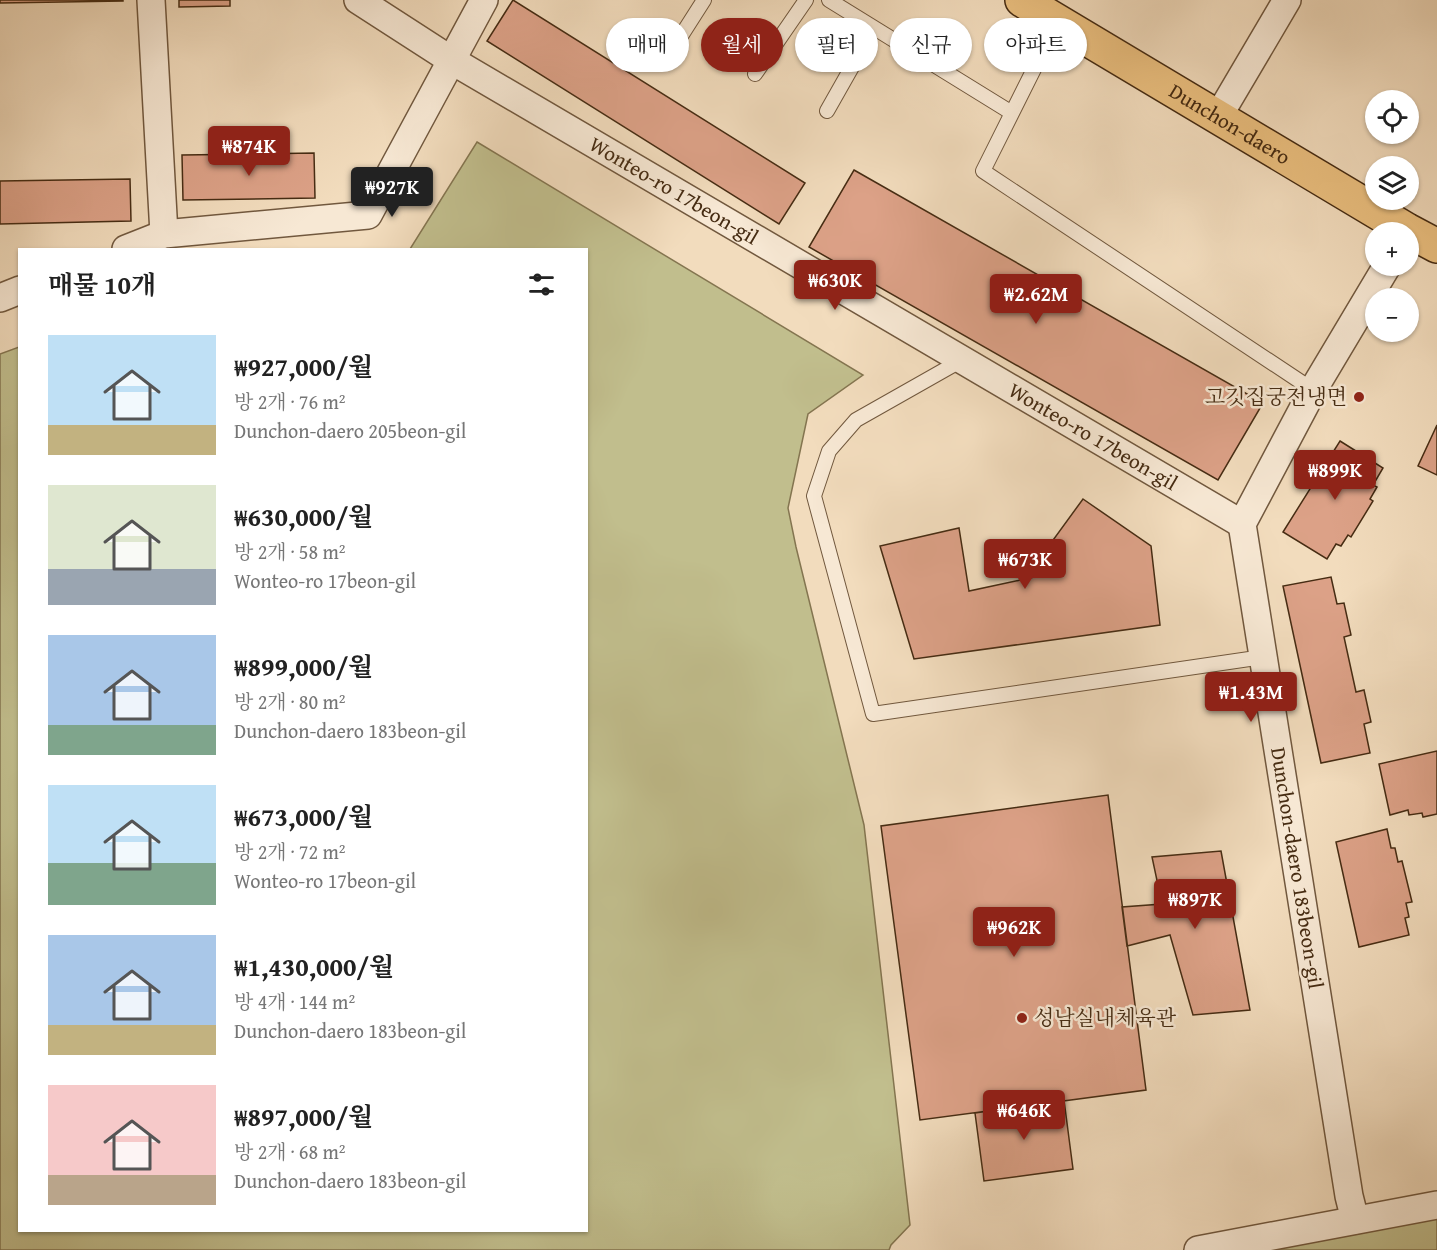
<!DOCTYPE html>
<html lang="ko">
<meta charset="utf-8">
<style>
:root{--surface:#fff;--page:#f2f2f2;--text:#222;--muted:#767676;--accent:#8f2418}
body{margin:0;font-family:"Gentium Book Plus","Noto Serif KR",serif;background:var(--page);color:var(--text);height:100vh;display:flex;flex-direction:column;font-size:22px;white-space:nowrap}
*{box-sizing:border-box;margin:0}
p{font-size:20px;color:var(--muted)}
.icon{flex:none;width:33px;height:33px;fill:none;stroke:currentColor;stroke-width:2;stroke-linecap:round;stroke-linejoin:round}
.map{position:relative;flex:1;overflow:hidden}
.panel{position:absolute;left:18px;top:248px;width:570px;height:984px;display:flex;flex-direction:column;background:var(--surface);border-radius:0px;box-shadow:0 2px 4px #0004}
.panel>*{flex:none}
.hud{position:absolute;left:606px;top:18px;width:570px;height:54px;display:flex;gap:12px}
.controls{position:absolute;left:1365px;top:90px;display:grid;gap:12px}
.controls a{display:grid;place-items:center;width:54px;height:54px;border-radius:50%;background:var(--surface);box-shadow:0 2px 4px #0004;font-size:30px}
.price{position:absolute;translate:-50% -51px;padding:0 14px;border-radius:6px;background:var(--accent);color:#fff;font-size:20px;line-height:39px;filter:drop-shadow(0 2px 3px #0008)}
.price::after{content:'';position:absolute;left:50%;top:36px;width:18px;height:14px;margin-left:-9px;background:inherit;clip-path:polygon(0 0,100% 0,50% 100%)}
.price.current{background:#222;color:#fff}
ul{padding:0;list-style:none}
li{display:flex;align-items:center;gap:18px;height:150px;padding:0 30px}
li span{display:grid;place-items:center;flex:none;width:168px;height:120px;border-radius:0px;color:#555}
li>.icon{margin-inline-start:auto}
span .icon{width:72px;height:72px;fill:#fffc;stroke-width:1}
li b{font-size:26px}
h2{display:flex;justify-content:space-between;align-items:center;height:72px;padding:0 30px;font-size:26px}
.pill{padding:0 21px;border-radius:27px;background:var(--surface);box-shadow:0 2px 4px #0004;font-size:21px;line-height:54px}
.pill.current{background:var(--accent);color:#fff}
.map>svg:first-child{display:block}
.green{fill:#c1be8d;stroke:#847550;stroke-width:1.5}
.building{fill:#dca187;stroke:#462c13;stroke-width:1.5}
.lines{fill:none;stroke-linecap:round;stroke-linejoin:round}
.lane-casing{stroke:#71583e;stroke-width:16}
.street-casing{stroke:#71583e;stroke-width:30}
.primary-casing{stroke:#462c13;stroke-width:36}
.lane{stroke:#f7e8d4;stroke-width:14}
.street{stroke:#f7e8d4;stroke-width:27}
.primary{stroke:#e9be7e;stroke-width:33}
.poi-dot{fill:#8f2418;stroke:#f7e8d4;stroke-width:2}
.labels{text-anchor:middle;stroke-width:5;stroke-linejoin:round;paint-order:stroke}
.street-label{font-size:21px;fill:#462c13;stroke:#f7e8d4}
.poi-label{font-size:21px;fill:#462c13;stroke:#f7e8d4;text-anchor:end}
</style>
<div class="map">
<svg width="1437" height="1250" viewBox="0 0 1437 1250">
<rect width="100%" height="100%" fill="#f2dcbd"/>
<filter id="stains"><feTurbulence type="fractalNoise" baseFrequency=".00333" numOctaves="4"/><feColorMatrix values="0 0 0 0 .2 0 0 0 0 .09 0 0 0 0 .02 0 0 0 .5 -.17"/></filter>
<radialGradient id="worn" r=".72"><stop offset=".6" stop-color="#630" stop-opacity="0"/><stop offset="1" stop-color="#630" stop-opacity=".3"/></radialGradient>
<path class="green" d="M477,142l386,233 -55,39 -20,94 8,39 68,278 46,400 -19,20 -2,5h-889v-896l19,-7 1,883h566v-981h-176z
M1437,1210v40h-224z"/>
<path class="building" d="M0,0h123v1l-123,2z
M179,0h51v6l-51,1z
M513,0l292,183 -26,41 -292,-183z
M314,153l1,45 -132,2 -1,-45z
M854,170l409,233 -45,77 -409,-233z
M130,179l1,42 -131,3v-43z
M1437,425v50l-19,-9z
M1340,441l43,27 -10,17 4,2 -7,12 3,2 -22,36 -3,-2 -7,11 -5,-2 -9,15 -44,-27z
M1083,499l68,47 9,79 -246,34 -34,-113 79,-18 10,63 75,-16 4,-28z
M1331,577l6,27 7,-1 7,32 -7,2 12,55 8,-2 7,32 -7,2 6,29 -49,10 -38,-177z
M1437,751v63l-14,3 -1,-4 -13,2 -1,-5 -18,5 -11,-51z
M1108,795l38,295 -226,30 -39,-294z
M1387,829l4,19h4l3,14 4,-1 10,41 -6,1 3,14 -4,1 4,17 -50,12 -23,-105z
M1221,851l29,159 -57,5 -23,-80 -43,11 -5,-39 40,-3 -10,-47z
M1064,1100l9,69 -89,12 -9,-68z"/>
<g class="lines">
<g class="lane-casing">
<path id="lane" d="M829,0l183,113
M1058,21l-75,150 330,219
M681,36l23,-36
M755,74l51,-74
M827,111l47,-83
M962,360l-106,60 -27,31 -15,45 59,218 390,-57"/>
</g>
<g class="street-casing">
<g id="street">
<path d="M151,0l13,234"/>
<path id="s1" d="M358,0l93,60 791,464"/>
<path d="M1218,117l69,-117"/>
<path d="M126,249l38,-15 204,-19 116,-215"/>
<path d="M0,298l20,-8"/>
<path d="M1355,1220l-6,-24 -107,-672 71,-134 74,-124"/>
<path d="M1198,1250l239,-45"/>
</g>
</g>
<g class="primary-casing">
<g id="primary">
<path id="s2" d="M1022,0l385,230 30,16"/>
</g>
</g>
<use href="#lane" class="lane"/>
<use href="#street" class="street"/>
<use href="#primary" class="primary"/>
</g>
<g class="poi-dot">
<circle cx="1359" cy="397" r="6"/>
<circle cx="1022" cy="1018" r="6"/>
</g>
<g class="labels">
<g class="street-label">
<text dy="7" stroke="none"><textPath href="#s2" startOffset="242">Dunchon-daero</textPath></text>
<text dy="7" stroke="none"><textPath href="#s1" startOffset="369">Wonteo-ro 17beon-gil</textPath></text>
<text dy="7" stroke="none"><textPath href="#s1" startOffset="855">Wonteo-ro 17beon-gil</textPath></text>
<text transform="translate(1297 868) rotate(81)" y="7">Dunchon-daero 183beon-gil</text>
</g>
<g class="poi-label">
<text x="1347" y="404">고깃집궁전냉면</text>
<text x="1034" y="1025" text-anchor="start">성남실내체육관</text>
</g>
</g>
<rect width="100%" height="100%" filter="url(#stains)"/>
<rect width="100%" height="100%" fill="url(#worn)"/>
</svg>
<div class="controls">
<a><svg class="icon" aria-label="locate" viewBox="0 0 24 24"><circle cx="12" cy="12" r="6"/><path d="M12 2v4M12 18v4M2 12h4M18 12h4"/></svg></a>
<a><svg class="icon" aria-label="layers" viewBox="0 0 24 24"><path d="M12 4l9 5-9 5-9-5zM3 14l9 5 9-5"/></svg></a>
<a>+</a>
<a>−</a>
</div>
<b class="price" style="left:249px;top:177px">₩874K</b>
<b class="price current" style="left:392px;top:218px">₩927K</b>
<b class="price" style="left:835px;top:311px">₩630K</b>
<b class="price" style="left:1036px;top:325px">₩2.62M</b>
<b class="price" style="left:1335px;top:501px">₩899K</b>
<b class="price" style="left:1025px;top:590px">₩673K</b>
<b class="price" style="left:1251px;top:723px">₩1.43M</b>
<b class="price" style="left:1195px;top:930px">₩897K</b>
<b class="price" style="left:1014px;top:958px">₩962K</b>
<b class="price" style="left:1024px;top:1141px">₩646K</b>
<div class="hud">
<a class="pill">매매</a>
<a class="pill current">월세</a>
<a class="pill">필터</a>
<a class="pill">신규</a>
<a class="pill">아파트</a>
</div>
<section class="panel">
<h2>매물 10개<svg class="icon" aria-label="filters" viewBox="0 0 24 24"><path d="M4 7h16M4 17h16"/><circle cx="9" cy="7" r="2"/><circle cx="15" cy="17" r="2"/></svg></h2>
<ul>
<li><span style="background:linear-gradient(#bfe0f5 75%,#c2b280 0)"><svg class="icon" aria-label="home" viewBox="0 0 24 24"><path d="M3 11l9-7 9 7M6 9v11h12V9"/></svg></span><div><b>₩927,000/월</b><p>방 2개 · 76 m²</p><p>Dunchon-daero 205beon-gil</p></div></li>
<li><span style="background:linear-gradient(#dfe7d0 70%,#9aa5b1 0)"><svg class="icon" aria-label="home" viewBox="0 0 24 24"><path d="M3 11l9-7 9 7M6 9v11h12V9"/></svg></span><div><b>₩630,000/월</b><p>방 2개 · 58 m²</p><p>Wonteo-ro 17beon-gil</p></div></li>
<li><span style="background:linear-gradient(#a9c7e8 75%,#7fa58c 0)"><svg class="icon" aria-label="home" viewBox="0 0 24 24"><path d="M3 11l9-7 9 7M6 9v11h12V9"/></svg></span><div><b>₩899,000/월</b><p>방 2개 · 80 m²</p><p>Dunchon-daero 183beon-gil</p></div></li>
<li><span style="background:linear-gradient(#bfe0f5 65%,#7fa58c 0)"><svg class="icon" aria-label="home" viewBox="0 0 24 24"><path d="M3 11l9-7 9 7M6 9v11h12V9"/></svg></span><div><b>₩673,000/월</b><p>방 2개 · 72 m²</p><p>Wonteo-ro 17beon-gil</p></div></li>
<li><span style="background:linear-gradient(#a9c7e8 75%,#c2b280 0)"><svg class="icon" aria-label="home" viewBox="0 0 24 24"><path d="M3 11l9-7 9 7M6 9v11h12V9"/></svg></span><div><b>₩1,430,000/월</b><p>방 4개 · 144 m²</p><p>Dunchon-daero 183beon-gil</p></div></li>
<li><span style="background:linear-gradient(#f6c9c9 75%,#b9a48a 0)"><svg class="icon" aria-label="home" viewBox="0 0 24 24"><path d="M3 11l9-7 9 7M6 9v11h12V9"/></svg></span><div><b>₩897,000/월</b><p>방 2개 · 68 m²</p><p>Dunchon-daero 183beon-gil</p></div></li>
</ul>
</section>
</div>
